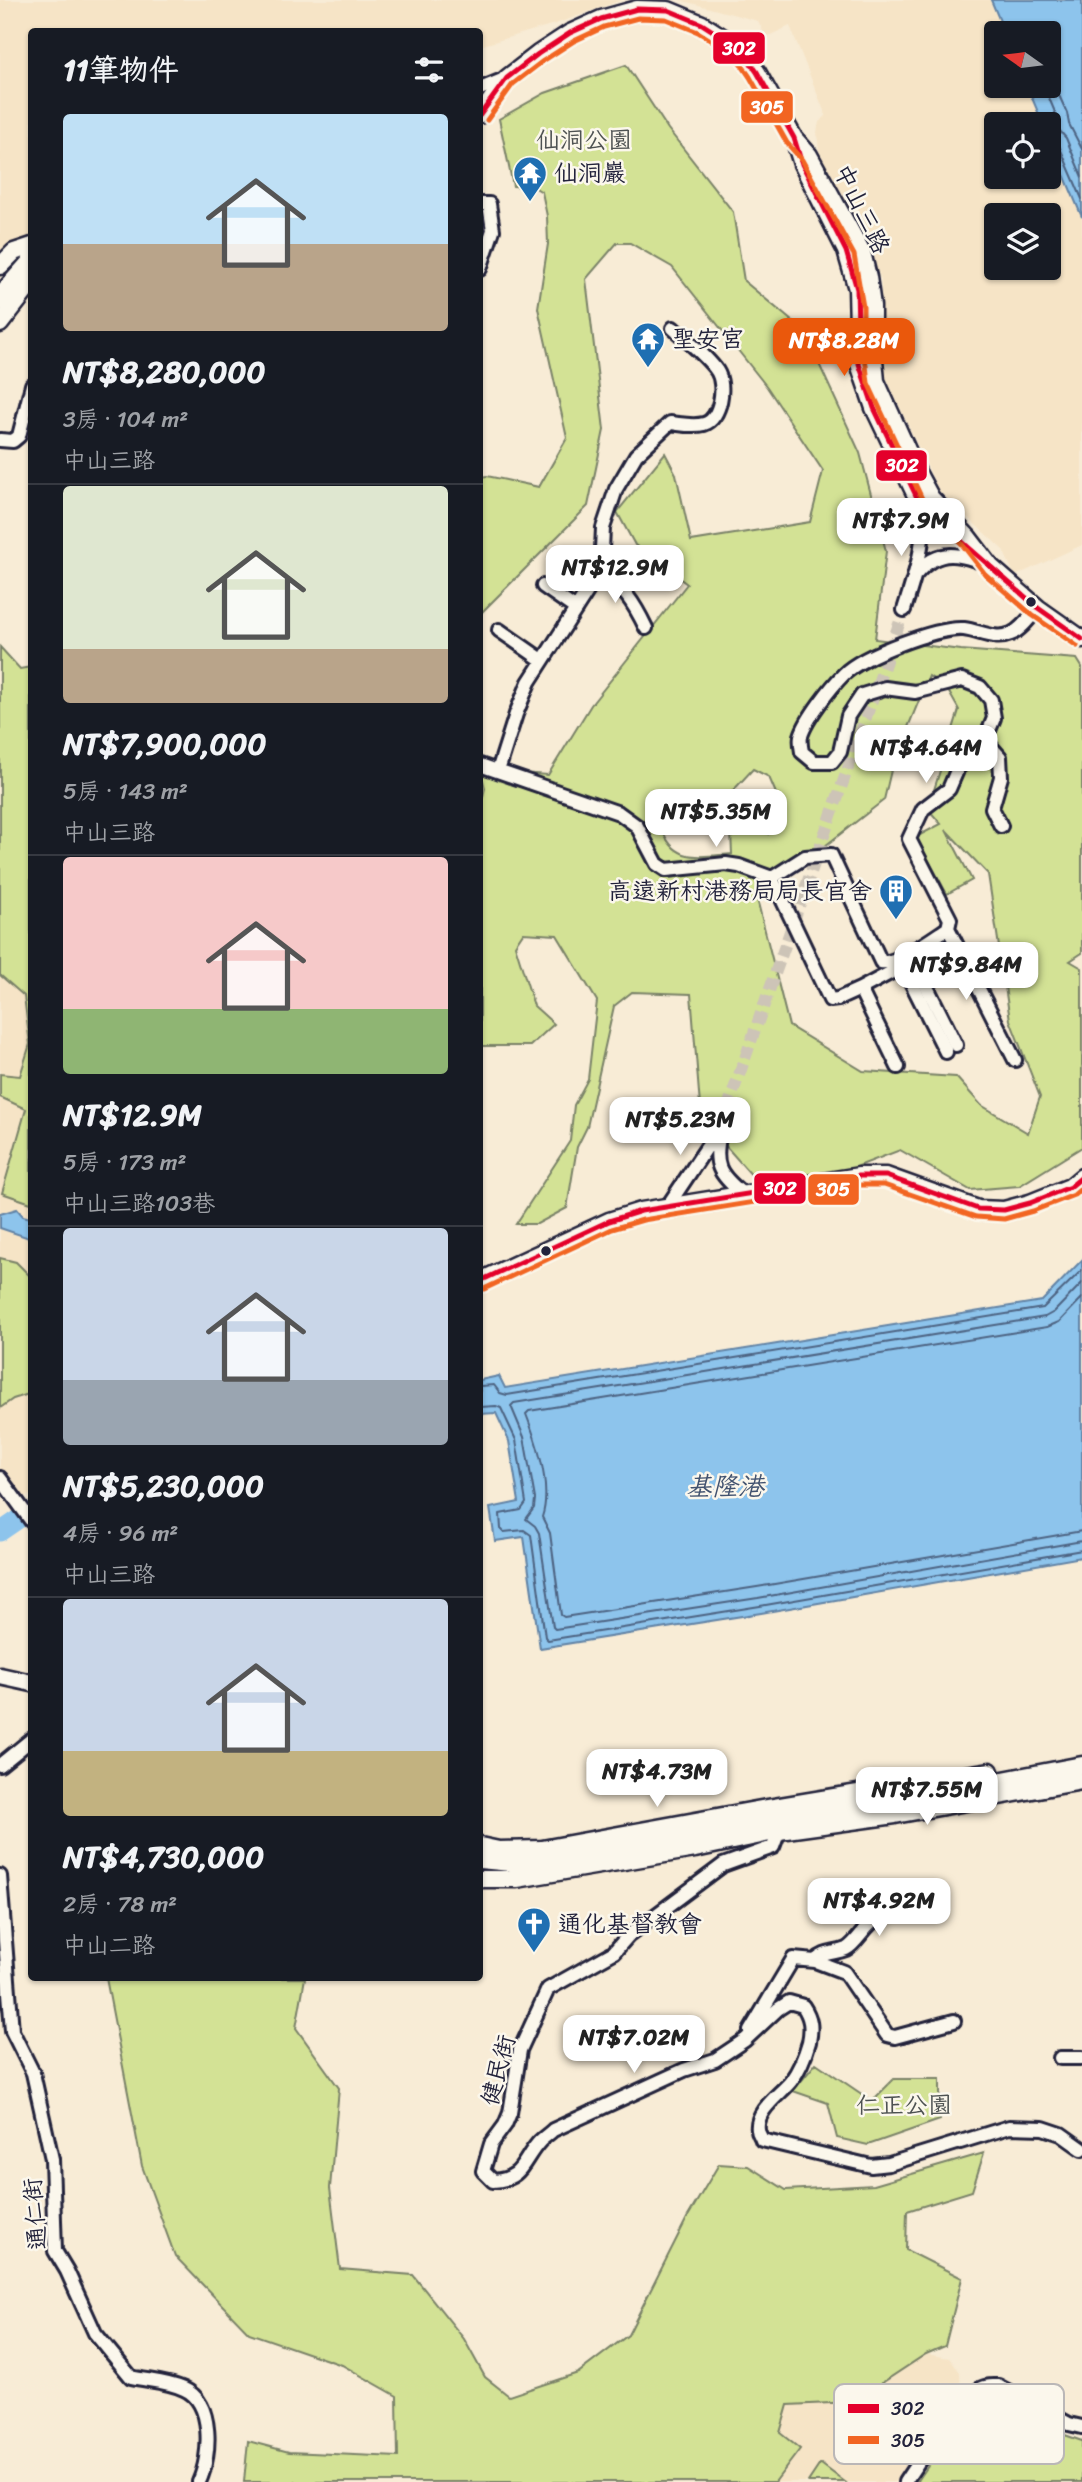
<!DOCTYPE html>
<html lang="zh-TW">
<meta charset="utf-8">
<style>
:root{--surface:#171b24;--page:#20242c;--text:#f1f3f6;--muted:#9ea1a6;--line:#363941;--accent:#ea580c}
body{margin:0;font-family:Sriracha,"LXGW WenKai TC",sans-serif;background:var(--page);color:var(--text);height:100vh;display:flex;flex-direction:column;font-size:26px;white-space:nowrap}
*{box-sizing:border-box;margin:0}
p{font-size:23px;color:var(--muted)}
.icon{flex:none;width:38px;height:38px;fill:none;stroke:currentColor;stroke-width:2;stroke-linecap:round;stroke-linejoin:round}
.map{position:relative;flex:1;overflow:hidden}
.side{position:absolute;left:28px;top:28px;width:455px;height:1953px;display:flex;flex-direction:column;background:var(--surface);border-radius:7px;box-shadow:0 2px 5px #0004}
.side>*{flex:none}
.needle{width:46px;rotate:284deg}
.tools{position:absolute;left:984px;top:21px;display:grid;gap:14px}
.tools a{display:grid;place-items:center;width:77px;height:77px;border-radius:7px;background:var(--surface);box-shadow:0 2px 5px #0004;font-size:35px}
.price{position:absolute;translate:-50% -60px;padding:0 16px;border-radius:14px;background:#fff;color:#222;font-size:23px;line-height:46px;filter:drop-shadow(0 2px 4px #0008)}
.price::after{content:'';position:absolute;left:50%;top:42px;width:21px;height:16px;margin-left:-10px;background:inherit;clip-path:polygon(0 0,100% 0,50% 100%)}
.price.active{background:var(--accent);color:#fff}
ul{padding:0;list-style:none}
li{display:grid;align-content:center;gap:14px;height:371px;padding:0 35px}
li+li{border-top:2px solid var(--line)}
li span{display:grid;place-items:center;height:217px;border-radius:7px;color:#555}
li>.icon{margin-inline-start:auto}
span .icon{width:126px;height:126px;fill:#fffc;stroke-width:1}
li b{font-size:30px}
h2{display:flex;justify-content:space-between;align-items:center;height:84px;padding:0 35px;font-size:30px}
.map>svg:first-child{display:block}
.built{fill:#f6e4c6;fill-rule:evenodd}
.green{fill:#d3e295;stroke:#7a8268;stroke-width:2;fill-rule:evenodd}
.water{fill:#8dc4ec;stroke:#6283a5;stroke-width:2}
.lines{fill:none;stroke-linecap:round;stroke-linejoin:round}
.shore{stroke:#4d6382;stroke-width:2}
.river{stroke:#8dc4ec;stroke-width:19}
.minor-tunnel{stroke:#cdc4b7;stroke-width:12;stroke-dasharray:12 6;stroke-linecap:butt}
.minor-casing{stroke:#22223b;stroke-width:18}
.tertiary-casing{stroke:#22223b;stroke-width:21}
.primary-casing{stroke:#22223b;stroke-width:26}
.minor{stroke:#fbf7ec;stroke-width:12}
.tertiary{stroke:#fbf7ec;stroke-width:16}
.primary{stroke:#fbf7ec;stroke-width:21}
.bus-1-casing{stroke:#fbf7ec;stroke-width:10}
.bus-2-casing{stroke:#fbf7ec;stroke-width:10}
.bus-1{stroke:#e4002b;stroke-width:5}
.bus-2{stroke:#f26522;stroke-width:5}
.bus-dot{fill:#22223b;stroke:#fbf7ec;stroke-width:2.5}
.labels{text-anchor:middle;stroke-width:5;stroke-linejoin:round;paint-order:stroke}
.park-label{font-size:24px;fill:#4e5252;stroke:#fbf7ec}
.poi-label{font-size:24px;fill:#22223b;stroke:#fbf7ec;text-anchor:start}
.street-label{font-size:24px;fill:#22223b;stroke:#fbf7ec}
.water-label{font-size:26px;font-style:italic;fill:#425370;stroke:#fbf7ec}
.key{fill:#fbf7ec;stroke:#bab7b7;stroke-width:2}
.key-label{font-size:19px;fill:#22223b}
.line-badge{stroke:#fbf7ec;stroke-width:2.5}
.badge-label{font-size:19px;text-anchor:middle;font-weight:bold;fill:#fff}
</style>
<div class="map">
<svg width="1082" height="2482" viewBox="0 0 1082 2482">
<rect width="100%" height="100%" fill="#f8ecd6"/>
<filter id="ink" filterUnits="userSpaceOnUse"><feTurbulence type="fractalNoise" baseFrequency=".0143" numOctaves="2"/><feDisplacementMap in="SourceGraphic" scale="14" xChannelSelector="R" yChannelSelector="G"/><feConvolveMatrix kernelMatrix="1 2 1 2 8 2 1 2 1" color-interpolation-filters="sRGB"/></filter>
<g filter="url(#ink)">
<path class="built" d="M0,0h622l-64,23 -78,23v-14h-448l-1,209 -21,4 -10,8z
M680,0h311l14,33h-9v53h31l16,38h-47v53h52v-40l34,80v328l-67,31 -12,-26 -64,-59 -57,-122 -1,-89 -22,-57 -40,-71 -2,-20 2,-10 7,-6 -36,-90 -24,11 -8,-16zM996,215h52v53h-52z
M0,942l32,22v531l-15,2 -17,-29z
M926,2354l23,4 11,14 1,23 -66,87h-152l37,-49 8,-28 65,-3z"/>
<path class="green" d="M626,65l42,64 65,83 11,69 60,50 56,122 26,98 -11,88 86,11 116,9 5,8v286l-12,8 12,7v179l-63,39 -49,4 -70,-40 -78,30 -68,-2 -53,-60 -10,-124 -59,-2 -18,14 -27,121 -10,20 -10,61 -30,16h-21l54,-83 4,-36 14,-26 9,-78 -40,-66 -34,-2 -8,12 19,61 20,18 -24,22h-50v-236l5,-22 -2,-8 -3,-2v-17l28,11 40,3 43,-70 96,-121 -52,-39 -18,-33 48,-59 11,21 15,67 119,-19 13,-51 -56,-84 -95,-120 -42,-24h-13l-31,36 18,151 -16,76 -108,108v-137l7,-1 52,11 28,-49 -29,-130 10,-64 -1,-28 -5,-24 -8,-5 -21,-1 -14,-67 46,-26zM929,676l17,11 13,23 -31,99 13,15 -25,13 31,57 25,-14 -26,-50 42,44 22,146 30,77 -12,36 -47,-28 -25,-28 -93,-6 -74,-45 -32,-127 127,-99 8,-34zM753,769l16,8 12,28 -13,29 -17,-12 -20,10 1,22c-28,2 -54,10 -68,-20l33,-11 32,-28z
M0,647l20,22 11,-2v536l-29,-10 24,-84 -26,-12v-23l20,2 10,-32 -6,-48 -24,-21z
M0,1258l16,4 15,15 1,116 -19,6 -13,9z
M106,1978h199l-9,50 43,60 -9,100 10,81 73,6 51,64 21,38 24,19 69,-23 50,-38 59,-117 32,-54 29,2 38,24 88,-5 110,-32 -12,38 -65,20 -1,39 56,28 -17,68 -19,8 -73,48 -65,3 -8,28 20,16 -25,33h-531l4,-41 41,11 109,5 -1,-61 -55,-31 -93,-32 -74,-77 -33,-90z
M816,2063l56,38 22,-22h46v41l-72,25 -31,-7 -9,-35 -35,-12z
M991,2397l54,31 37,13v41h-165l55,-80z
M820,2464h1l24,18h-37z"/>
<path class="water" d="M991,0h91v217l-34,-80v-13h-5l-16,-38h21v-53h-43z
M17,1209l6,7 8,2 -2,20 -29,-10v-14z
M1082,1260v297l-321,56 -221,35 -16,-111 -29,4 -5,-33 29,-6 -10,-61 -13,-28 -16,1v-34l19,-4 6,12 537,-87z"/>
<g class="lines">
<path class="shore" d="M1048,71l19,42 2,11 13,25
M1044,86l13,31 1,12 8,9 16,39
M1048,137l9,4 25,58
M1082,1283l-28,29 -9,5 -531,86 -3,3 13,31 11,62 -1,9 -8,11 9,7 4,7 14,94 2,2 203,-31 324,-57
M1082,1298l-23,24 -12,5 -518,84 -3,3c11,28 26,74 16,103l8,16 11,82 3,2 193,-30 325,-56
M480,1386l14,-1 6,8 7,2 536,-87 39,-38
M480,1407l16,-1 5,2 15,32 10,63 -5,7 -21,4 1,15 3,3 20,-2 7,5 14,102 3,3 212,-34 322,-56"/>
<path class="river" d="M0,1532l29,-20"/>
<path class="minor-tunnel" d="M721,1126l183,-516"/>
<g class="minor-casing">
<path id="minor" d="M480,89l27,-11
M480,204h9l4,26 -13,39
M0,440l13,1 6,-5 13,-51
M601,570c23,19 32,31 45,58
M916,574c23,-27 45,-21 74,-8
M543,586l33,23
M904,610c10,-33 24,-70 17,-104
M499,630l43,30
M985,740l15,17 1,20 -9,31 9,18
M480,765l139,48 18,13 20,38 9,6 60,-6 13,2 33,12
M498,771l18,-57 13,-32 72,-112 2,-42 13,-39 20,-34 34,-32c11,1 23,4 34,1 17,-5 22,-39 13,-53 -11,-16 -30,-30 -44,-43
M948,928l67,132
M909,951l47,94
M860,989l43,-23 43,86
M898,1067l-38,-78 -22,10 -8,1 -58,-122 33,-21 26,-2 50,107c16,3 53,-25 67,-34l2,-9 -41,-80 14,-30 26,-20 9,-21 27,-28 9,-22 -3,-18 -11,-13 -18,-7 -47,12 -30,-4 -23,7 -14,21 -8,36 -8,10h-18l-12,-10c-1,-5 -2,-11 -1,-16 5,-17 30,-49 43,-62 19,-19 93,-47 120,-45 16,2 31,12 47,5 10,-4 20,-18 27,-26
M720,1133c-7,31 -2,41 23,61
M667,1207l54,-81
M0,1478l32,44
M0,1765l32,-26
M779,1824v7l-6,16 -50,18 -95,71 -14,16 -66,37 -28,61 -10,63 -5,12 -14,19 -8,27 10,10c31,-2 29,-21 47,-40 4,-4 9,-7 13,-11l131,-60 31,-10 30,-20 33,-31 11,-7 14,4c8,12 9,21 6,36 -4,14 -9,27 -18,39 -10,13 -36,29 -33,49 0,3 3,6 4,10l109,26 18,-2 120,-37 34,1 18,6 21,15
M0,1876l12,155 21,42 19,86 3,92 12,20 28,62 36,44c18,4 36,4 53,12 30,13 27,67 15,93
M815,1961c10,-10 19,-7 31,-12 12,-6 20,-27 36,-34 16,-7 33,-4 49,-13
M750,2031l43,-72 22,2 29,11 43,63 8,2 59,-16
M1060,2058h22
M905,2482c15,-23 55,-83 77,-94 6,-3 10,-2 16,-2l71,38 13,3"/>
</g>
<g class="tertiary-casing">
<path id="tertiary" d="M480,115l27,-37 31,-24 32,-21 31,-14 36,-10 31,1 34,14 39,25 16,23 37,66 15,17 53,97 6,25 4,29v32l4,43 42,93 13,24 37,39 23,30
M796,145l6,19 44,87 11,38 2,75 15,44 47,98 29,25
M0,266l14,-14 18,-6
M0,324l32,-41
M983,560l55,48 44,31
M480,1281l129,-60 32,-10 218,-35h27l92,33 26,1 26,-7 40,-16 12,-10
M0,1676l32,7
M480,1846l19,4 43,-1 219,-40 229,-38
M480,1860l31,3 24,-2 228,-40 131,-20 188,-36
M480,1879h37l178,-30 84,-18 116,-16 187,-34"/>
</g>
<g class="primary-casing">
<path id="primary" d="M0,299l32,-36"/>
</g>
<use href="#minor" class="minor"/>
<use href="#tertiary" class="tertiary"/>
<use href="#primary" class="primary"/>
<g class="bus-1-casing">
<path id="bus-1" d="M480,115l27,-37 31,-24 32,-21 31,-14 36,-10 31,1 34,14 39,25 16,23 37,66 8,26 44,87 11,38 2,75 15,44 47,98 117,102 44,31
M480,1281l129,-60 32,-10 218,-35h27l92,33 26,1 26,-7 40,-16 12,-10"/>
</g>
<g class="bus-2-casing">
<path id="bus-2" d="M487,120l26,-36 30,-23 31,-20 30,-14 34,-9 28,1 32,13 37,23 15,22 37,66 15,17 52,95 9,52v32l5,44 56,120 37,40 24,31 47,41 45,31
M484,1289l128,-60 31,-9 217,-35h24l92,32 28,2 29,-8 41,-16 8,-7"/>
</g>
<use href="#bus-1" class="bus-1"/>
<use href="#bus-2" class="bus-2"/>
</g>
</g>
<defs>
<g id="temple-pin" transform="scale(1.75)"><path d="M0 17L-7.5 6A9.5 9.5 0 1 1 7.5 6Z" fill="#1f6fb2" stroke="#fbf7ec"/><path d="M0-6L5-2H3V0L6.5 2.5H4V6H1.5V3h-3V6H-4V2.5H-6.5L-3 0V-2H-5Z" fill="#fff"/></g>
<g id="building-pin" transform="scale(1.75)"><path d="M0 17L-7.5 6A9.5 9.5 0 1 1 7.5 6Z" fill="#1f6fb2" stroke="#fbf7ec"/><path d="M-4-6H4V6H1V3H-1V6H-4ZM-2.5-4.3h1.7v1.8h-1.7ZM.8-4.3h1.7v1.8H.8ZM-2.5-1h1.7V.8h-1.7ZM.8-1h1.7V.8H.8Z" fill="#fff"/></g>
<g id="church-pin" transform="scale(1.75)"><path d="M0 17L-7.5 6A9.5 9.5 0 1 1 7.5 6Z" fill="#1f6fb2" stroke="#fbf7ec"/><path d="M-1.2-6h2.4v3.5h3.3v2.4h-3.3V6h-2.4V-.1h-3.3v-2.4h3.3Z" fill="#fff"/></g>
</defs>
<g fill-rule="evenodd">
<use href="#temple-pin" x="530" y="173"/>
<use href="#temple-pin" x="648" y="339"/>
<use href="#building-pin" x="896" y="891"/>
<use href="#church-pin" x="534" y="1924"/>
</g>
<g class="bus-dot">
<circle cx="1031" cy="602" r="6"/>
<circle cx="546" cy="1251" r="6"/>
</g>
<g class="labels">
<g class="park-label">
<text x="584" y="148">仙洞公園</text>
<text x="904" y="2113">仁正公園</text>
</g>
<g class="poi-label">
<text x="554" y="181">仙洞巖</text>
<text x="672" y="347">聖安宮</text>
<text x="872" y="899" text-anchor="end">高遠新村港務局局長官舍</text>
<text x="558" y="1932">通化基督教會</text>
</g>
<g class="street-label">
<text transform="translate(862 209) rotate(64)" y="8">中山三路</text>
<text transform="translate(498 2070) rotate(-75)" y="8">健民街</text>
<text transform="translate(35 2214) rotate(-95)" y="8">通仁街</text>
</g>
<g class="water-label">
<text x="725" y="1495">基隆港</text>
</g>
</g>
<rect x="834" y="2384" width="230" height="80" rx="10" class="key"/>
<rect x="848" y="2404" width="31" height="9" fill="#e4002b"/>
<rect x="848" y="2436" width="31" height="8" fill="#f26522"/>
<g class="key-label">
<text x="891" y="2415">302</text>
<text x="891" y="2447">305</text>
</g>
<g class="line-badge">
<rect x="712" y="31" width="54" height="34" rx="7" fill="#e4002b"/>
<rect x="740" y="90" width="54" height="34" rx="7" fill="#f26522"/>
<rect x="875" y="449" width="53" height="33" rx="7" fill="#e4002b"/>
<rect x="753" y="1172" width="54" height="33" rx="7" fill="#e4002b"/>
<rect x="807" y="1173" width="53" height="33" rx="7" fill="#f26522"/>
</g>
<g class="badge-label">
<text x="739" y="55">302</text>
<text x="767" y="114">305</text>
<text x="902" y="472">302</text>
<text x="780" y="1195">302</text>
<text x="833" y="1196">305</text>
</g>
</svg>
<div class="tools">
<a><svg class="needle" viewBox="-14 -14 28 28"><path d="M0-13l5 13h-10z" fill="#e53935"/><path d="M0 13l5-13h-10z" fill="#9ea1a6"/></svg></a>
<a><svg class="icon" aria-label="locate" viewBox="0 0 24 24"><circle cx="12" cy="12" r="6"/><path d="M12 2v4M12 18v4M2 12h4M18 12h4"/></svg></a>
<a><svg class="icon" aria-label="layers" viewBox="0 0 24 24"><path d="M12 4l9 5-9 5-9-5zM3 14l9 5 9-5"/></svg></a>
</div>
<b class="price active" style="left:844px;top:378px">NT$8.28M</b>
<b class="price" style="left:901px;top:558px">NT$7.9M</b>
<b class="price" style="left:615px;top:605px">NT$12.9M</b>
<b class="price" style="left:926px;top:785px">NT$4.64M</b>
<b class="price" style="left:716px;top:849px">NT$5.35M</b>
<b class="price" style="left:966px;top:1002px">NT$9.84M</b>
<b class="price" style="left:680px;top:1157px">NT$5.23M</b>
<b class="price" style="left:657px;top:1809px">NT$4.73M</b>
<b class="price" style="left:927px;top:1827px">NT$7.55M</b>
<b class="price" style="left:879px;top:1938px">NT$4.92M</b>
<b class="price" style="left:634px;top:2075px">NT$7.02M</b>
<section class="side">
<h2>11筆物件<svg class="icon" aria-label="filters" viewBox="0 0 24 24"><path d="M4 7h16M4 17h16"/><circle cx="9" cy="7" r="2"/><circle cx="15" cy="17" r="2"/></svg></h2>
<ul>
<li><span style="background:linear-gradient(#bfe0f5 60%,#b9a48a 0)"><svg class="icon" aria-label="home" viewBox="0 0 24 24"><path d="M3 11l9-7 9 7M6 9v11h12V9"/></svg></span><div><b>NT$8,280,000</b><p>3房 · 104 m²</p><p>中山三路</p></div></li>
<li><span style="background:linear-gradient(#dfe7d0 75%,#b9a48a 0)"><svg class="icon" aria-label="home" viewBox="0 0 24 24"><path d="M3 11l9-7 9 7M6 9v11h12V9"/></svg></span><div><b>NT$7,900,000</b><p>5房 · 143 m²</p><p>中山三路</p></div></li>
<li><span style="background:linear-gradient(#f6c9c9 70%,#8fb573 0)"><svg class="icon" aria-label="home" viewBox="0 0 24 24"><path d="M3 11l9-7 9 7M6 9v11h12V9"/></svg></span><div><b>NT$12.9M</b><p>5房 · 173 m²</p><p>中山三路103巷</p></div></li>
<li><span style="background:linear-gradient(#c9d6e8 70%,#9aa5b1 0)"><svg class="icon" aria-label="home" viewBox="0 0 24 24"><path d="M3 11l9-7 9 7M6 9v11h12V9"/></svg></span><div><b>NT$5,230,000</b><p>4房 · 96 m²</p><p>中山三路</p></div></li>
<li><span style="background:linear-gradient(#c9d6e8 70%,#c2b280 0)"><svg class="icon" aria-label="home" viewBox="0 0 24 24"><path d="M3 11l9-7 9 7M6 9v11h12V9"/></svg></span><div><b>NT$4,730,000</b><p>2房 · 78 m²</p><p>中山二路</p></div></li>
</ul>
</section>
</div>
